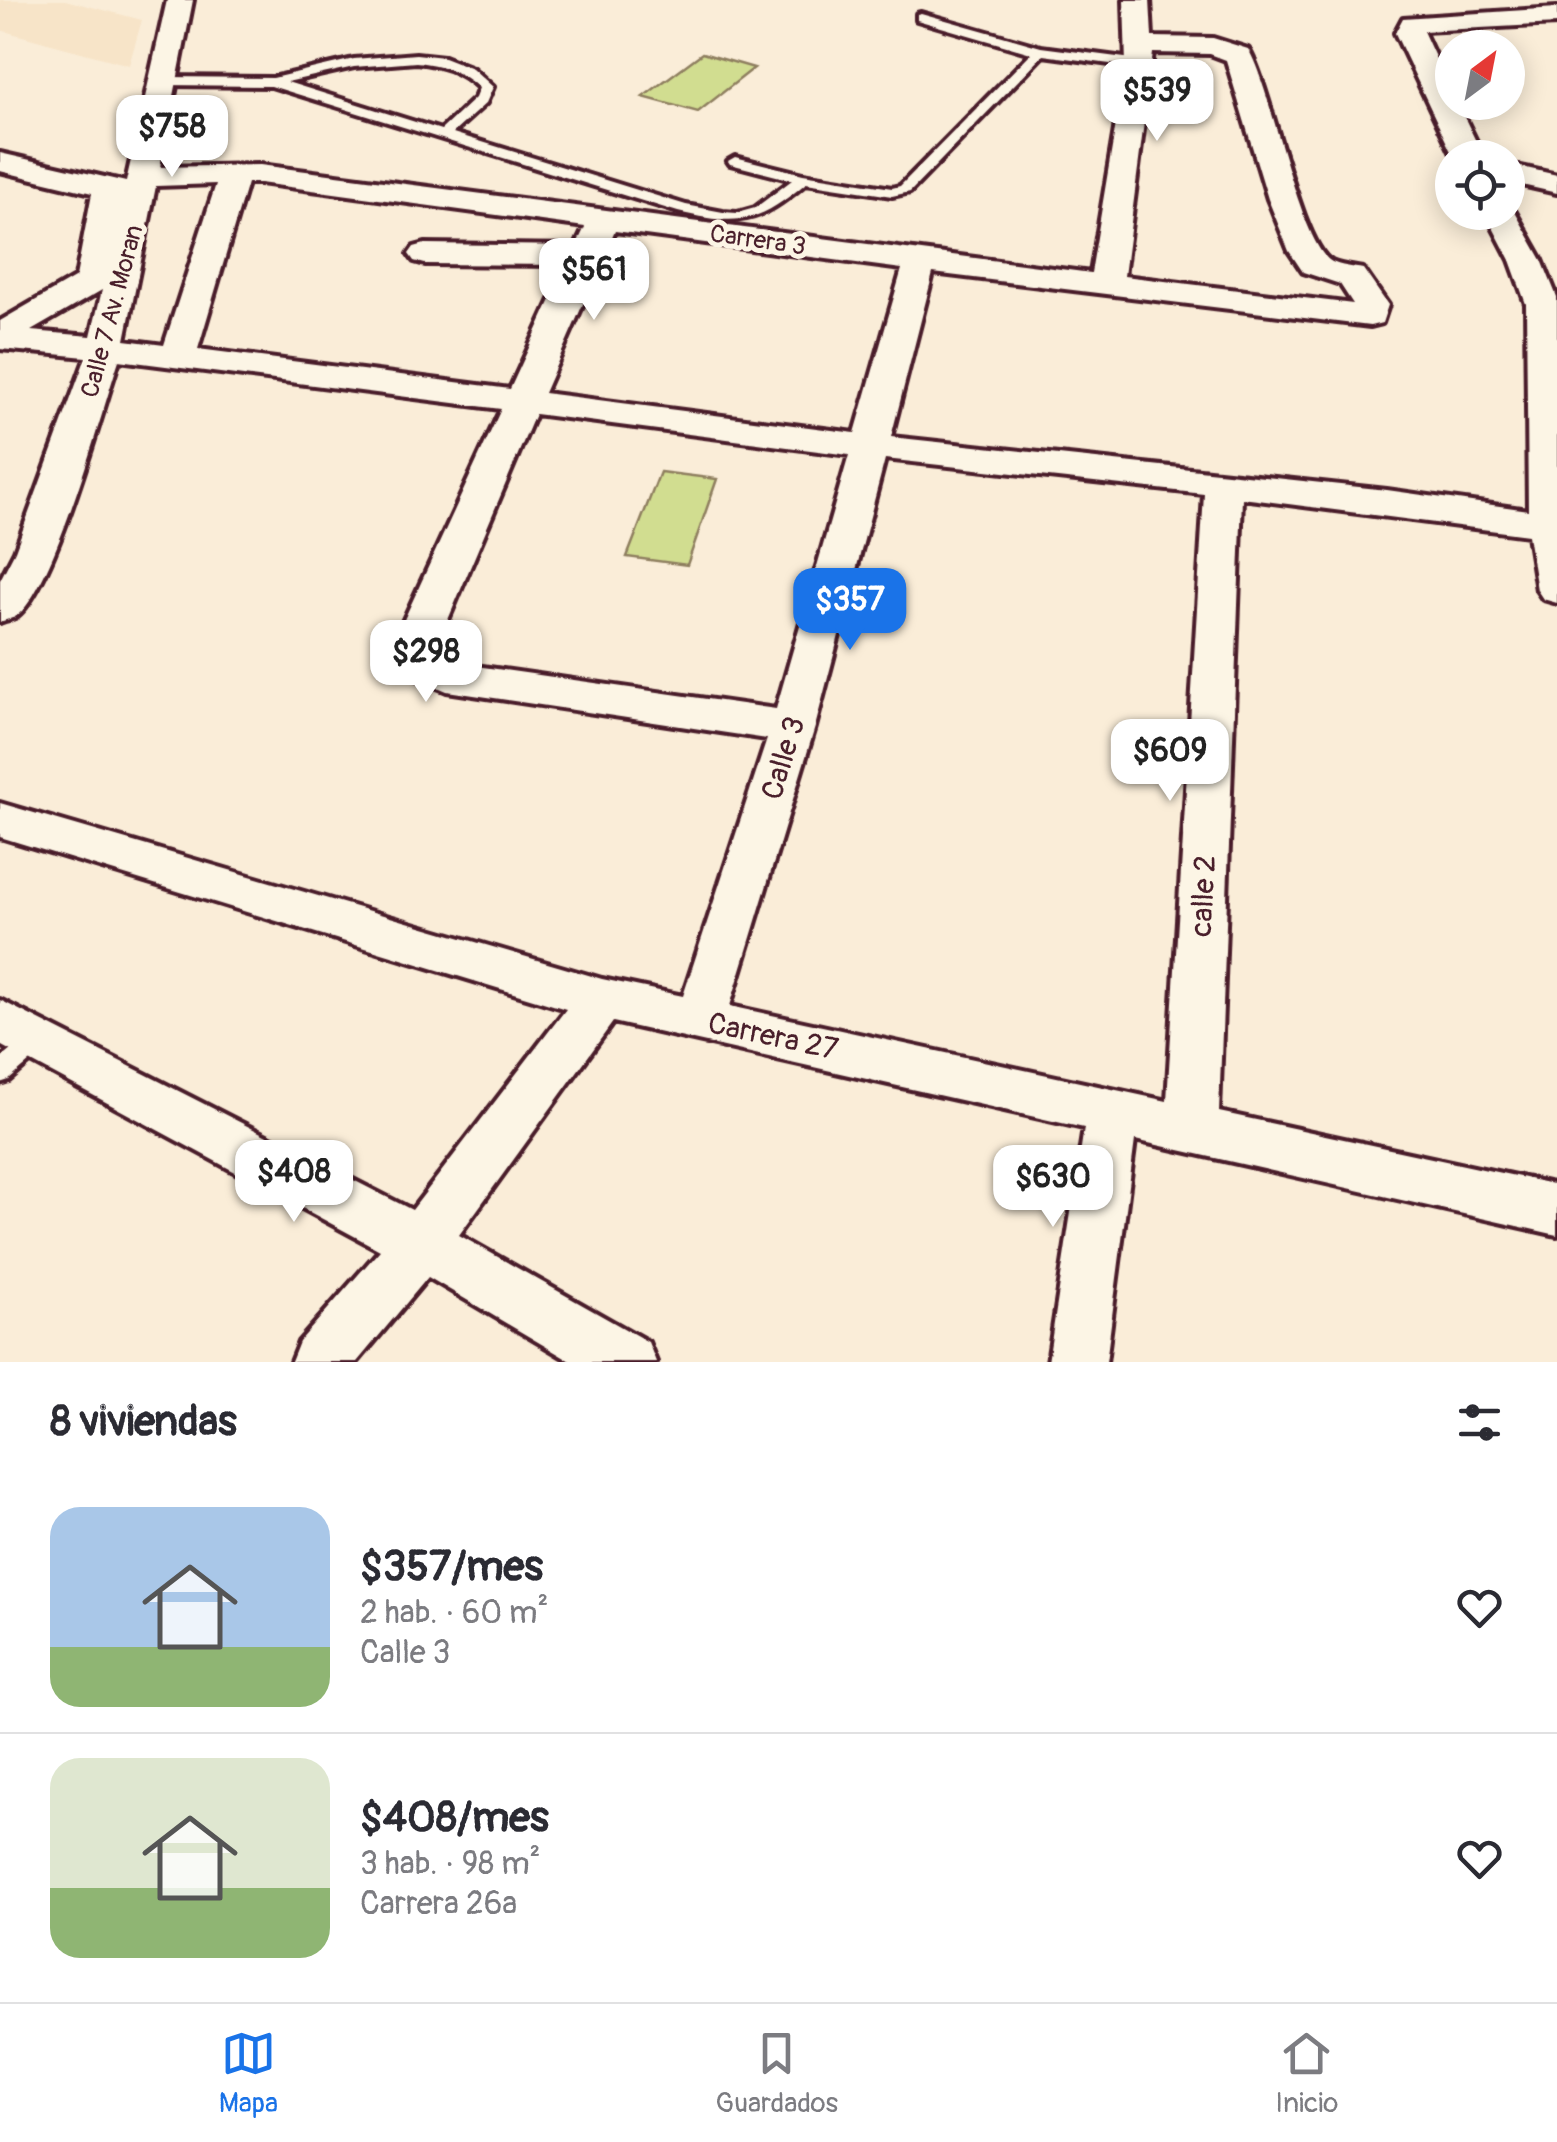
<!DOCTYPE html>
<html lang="es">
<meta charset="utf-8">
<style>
:root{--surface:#fff;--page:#f7f7f7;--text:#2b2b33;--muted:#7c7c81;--line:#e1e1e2;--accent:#1a73e8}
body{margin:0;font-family:Pangolin,sans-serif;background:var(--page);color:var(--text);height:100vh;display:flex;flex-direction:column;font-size:38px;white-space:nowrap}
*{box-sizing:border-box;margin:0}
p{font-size:32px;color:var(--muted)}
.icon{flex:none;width:55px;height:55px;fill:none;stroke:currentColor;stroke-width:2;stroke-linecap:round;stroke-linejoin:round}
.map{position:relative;height:1362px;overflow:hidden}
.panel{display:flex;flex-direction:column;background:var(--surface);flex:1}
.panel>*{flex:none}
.needle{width:65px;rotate:32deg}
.tools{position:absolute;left:1435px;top:30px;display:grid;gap:20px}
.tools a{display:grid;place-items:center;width:90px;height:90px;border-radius:50%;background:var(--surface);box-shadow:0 5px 25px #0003;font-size:50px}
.price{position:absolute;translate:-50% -85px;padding:0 22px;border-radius:20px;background:#fff;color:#222;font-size:32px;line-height:65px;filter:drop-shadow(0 2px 5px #0008)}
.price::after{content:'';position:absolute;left:50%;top:60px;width:30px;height:22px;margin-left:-15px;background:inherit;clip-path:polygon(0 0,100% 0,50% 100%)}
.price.on{background:var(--accent);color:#fff}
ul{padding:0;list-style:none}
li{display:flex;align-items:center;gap:30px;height:250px;padding:0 50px}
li+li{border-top:2px solid var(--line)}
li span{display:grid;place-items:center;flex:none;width:280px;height:200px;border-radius:30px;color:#555}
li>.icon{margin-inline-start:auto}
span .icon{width:120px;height:120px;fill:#fffc;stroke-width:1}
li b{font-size:42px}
h2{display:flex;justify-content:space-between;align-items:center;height:120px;padding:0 50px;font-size:42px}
.dock{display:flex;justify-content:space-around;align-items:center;height:140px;border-top:2px solid var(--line);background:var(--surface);font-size:28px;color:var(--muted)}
.dock a{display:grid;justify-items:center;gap:5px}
.dock .on{color:var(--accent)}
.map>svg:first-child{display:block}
.built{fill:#f7e4c8}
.green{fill:#d1dd90;stroke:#8e7e5e;stroke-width:2.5}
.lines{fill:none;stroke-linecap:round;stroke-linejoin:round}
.lane-casing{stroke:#4a1f2b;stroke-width:8}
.street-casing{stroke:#4a1f2b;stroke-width:8}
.lane{fill:#fcf5e5;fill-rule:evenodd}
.street{fill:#fcf5e5;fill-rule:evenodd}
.labels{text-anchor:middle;stroke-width:10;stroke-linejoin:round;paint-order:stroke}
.far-street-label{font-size:25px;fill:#4a1f2b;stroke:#fcf5e5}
.street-label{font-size:30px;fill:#4a1f2b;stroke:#fcf5e5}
</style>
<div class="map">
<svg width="1557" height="1362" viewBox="0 0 1557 1362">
<rect width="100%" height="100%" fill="#faedd8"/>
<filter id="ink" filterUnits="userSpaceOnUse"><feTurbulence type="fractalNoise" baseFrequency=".01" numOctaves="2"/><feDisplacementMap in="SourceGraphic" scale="20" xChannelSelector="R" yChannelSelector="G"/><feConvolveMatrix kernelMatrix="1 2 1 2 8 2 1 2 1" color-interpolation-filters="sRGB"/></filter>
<g filter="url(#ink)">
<path class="built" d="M0,0h65l77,20 -13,45 -129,-35z"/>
<path class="green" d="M702,53l52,15 -56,44 -55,-15z
M660,472l57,7 -30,86 -60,-8z"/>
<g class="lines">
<g class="lane-casing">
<path id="lane" d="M921,13l120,34 99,13 7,4 -7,4 -97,-13 -133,137 -18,4 -86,-13c-48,41 -68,43 -128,29l-407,-126 -106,-1 -7,-4 7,-4 108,1 81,-19 62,-5 28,3 28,11 21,19 -7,16 -33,30 233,72 37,7 14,1 18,-5 37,-28 -62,-16 -2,-3 7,-4 68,17 89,14 8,-2 131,-133 -114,-33v-6zM416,62c26,3 43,8 63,26l-4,10 -34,32 -154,-48 67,-15z
M37,1032l8,3 4,7 -4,7 -36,31 -9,3v-24l29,-24z"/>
</g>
<g class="street-casing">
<path id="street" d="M167,0h26l-33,167 100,-2 831,108 35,-209 -2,-64h26l2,37 61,1 35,11c23,37 52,196 84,213 8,4 21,5 31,7l25,36 -6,18 -12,3 -437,-53 -42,164 496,53 141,20 -2,-206 -16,-44 -25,-48h23v-8l3,1 31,55 15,37v306l-14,-4 -6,-9 -9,-55 -286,-37 -23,614 338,73v50l-422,-95 -29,222h-58l36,-234 -471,-106 -154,213 189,107 8,20h-84l-144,-85 -71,85h-66l8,-20 81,-92 -380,-205v-45l412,210 154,-201 -566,-172v-34l602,176 81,17 84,-257 -320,-48 -43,-18 -14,-23 111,-241 -382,-49c-17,50 -66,233 -104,257 -1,1 -14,4 -15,5v-42l15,-29 71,-194 -86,-8v-28l76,-44 16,-84 -92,-22v-18l126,29zM1153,53l57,1 16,6 42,139 21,52 14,21 37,12 13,20 -229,-28zM247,183h13l325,44 -9,19 -151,-2 -11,3 -5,7 5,7 11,3 142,1 -57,124 -312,-40zM216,184l-52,161 -39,-5 31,-154zM615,231l287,38 -47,164 -311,-40zM102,290l-11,46 -60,-5zM535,414l314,41 -73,254 -321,-46 -21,-10zM885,459l319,35 -37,607 -437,-95 85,-279z
M1557,8v16l-134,7 29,63v8h5l27,56h-30l-59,-125 8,-15z
M1508,164l49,11v18l-49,-11z"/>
</g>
<use href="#lane" class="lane"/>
<use href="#street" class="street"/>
</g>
</g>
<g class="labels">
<g class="far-street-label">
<text transform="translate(758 239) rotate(8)" y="9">Carrera 3</text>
<text transform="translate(111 311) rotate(-75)" y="9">Calle 7 Av. Moran</text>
</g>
<g class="street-label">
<text transform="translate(783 758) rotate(-73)" y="10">Calle 3</text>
<text transform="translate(1203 896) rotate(-87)" y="10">calle 2</text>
<text transform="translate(773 1036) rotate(12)" y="10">Carrera 27</text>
</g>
</g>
</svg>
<div class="tools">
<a><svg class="needle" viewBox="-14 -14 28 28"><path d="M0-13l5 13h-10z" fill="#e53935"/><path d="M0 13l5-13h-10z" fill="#7c7c81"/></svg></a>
<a><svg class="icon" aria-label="locate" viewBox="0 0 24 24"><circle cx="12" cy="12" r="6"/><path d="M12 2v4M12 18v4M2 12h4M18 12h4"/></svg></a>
</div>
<b class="price" style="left:1157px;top:144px">$539</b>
<b class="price" style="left:172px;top:180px">$758</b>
<b class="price" style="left:594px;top:323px">$561</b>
<b class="price on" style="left:850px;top:653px">$357</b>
<b class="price" style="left:426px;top:705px">$298</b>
<b class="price" style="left:1170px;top:804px">$609</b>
<b class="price" style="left:294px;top:1225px">$408</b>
<b class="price" style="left:1053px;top:1230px">$630</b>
</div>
<section class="panel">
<h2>8 viviendas<svg class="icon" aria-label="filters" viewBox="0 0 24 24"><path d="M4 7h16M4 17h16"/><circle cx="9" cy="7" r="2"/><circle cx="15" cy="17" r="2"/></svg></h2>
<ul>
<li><span style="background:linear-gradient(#a9c7e8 70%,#8fb573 0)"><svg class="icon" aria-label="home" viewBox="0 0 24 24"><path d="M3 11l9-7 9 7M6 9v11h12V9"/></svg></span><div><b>$357/mes</b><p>2 hab. · 60 m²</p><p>Calle 3</p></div><svg class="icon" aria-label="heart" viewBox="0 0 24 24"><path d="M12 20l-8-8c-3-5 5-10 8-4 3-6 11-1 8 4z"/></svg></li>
<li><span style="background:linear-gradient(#dfe7d0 65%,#8fb573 0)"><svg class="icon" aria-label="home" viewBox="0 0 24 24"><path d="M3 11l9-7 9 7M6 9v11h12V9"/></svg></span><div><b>$408/mes</b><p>3 hab. · 98 m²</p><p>Carrera 26a</p></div><svg class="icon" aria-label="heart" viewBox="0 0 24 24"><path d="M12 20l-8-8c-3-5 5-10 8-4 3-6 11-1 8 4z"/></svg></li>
</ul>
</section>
<nav class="dock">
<a class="on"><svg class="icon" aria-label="map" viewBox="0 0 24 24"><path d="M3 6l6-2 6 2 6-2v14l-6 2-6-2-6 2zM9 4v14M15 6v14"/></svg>Mapa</a>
<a><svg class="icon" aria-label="saved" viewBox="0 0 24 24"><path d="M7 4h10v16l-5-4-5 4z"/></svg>Guardados</a>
<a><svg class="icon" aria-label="home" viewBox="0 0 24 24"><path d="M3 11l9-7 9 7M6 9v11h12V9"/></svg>Inicio</a>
</nav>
